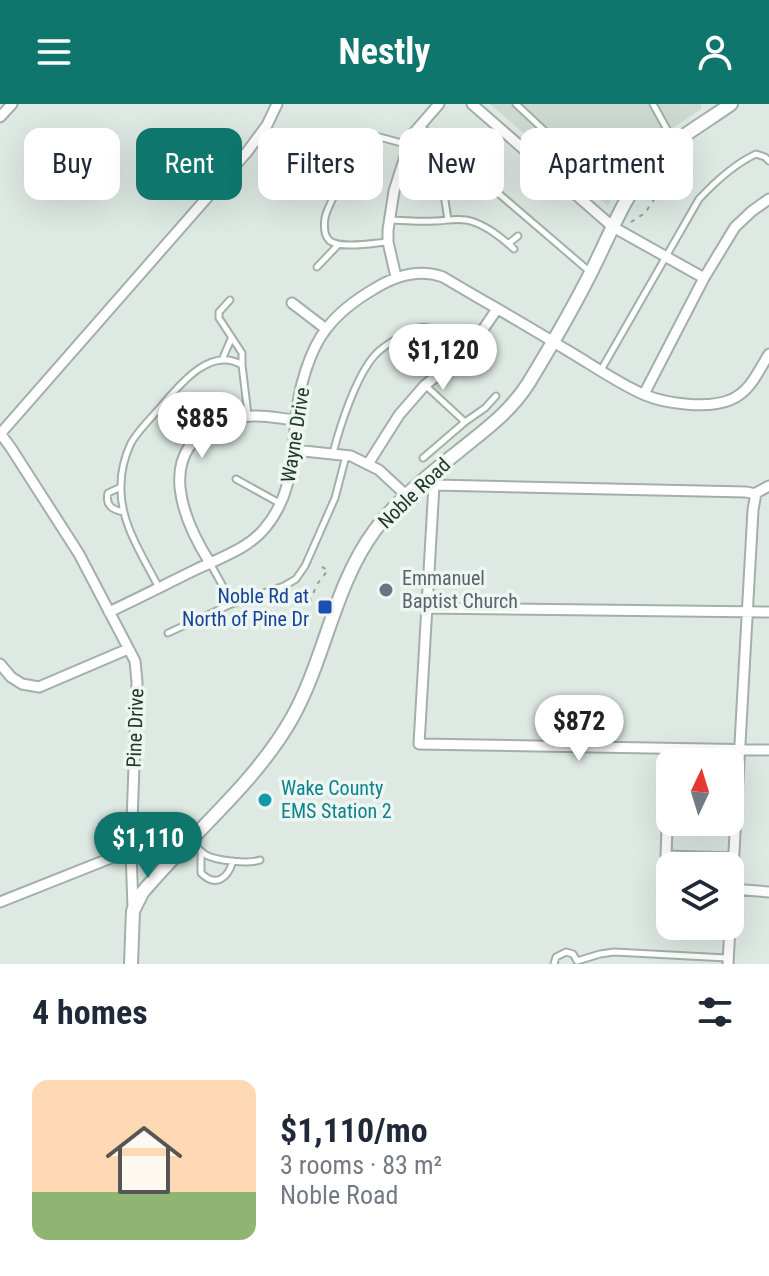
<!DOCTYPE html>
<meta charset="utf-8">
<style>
:root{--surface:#fff;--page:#f6f6f7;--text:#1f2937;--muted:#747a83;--accent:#0f766e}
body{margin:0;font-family:"Roboto Condensed",sans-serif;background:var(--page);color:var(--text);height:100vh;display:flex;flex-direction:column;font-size:30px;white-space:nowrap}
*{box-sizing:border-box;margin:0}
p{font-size:26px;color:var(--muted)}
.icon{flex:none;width:44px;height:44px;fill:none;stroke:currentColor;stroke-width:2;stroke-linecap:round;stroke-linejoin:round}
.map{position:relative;height:860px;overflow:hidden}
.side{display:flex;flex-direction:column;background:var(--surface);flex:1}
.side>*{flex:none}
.top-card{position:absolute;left:24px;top:24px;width:722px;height:72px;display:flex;gap:16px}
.needle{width:52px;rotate:4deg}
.fabs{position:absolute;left:656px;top:644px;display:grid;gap:16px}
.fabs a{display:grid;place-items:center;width:88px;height:88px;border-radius:16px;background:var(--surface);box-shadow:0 8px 32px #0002;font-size:40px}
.price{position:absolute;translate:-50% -68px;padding:0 18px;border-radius:28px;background:#fff;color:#222;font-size:26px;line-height:52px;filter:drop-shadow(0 2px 4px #0008)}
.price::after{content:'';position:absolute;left:50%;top:48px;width:24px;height:18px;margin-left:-12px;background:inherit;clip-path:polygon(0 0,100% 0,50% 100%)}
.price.active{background:var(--accent);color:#fff}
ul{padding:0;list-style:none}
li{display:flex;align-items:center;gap:24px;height:200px;padding:0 32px}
li span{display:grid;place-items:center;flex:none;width:224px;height:160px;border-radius:16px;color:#555}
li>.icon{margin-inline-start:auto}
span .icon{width:96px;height:96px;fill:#fffc;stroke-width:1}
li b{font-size:34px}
h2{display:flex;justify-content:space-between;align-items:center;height:96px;padding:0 32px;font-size:34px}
.chip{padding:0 28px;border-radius:16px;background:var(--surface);box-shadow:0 8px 32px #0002;font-size:28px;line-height:72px}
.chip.active{background:var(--accent);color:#fff}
header{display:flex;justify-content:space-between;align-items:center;height:104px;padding:0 32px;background:var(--accent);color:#fff;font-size:36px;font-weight:700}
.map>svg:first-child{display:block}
.built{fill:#cdd9d1}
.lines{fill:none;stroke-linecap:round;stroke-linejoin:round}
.service-casing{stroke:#a2b0a9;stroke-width:9}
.minor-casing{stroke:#a2b0a9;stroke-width:13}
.tertiary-casing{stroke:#a2b0a9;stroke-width:16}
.path{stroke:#80ab98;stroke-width:2;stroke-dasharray:4 6;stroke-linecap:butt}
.service{stroke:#fff;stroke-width:5}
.minor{stroke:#fff;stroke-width:9}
.tertiary{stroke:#fff;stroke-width:12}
.worship-dot{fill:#6b7280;stroke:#eef6f1;stroke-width:3}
.transit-dot{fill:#1a4fb4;stroke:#eef6f1;stroke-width:3}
.culture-dot{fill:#0f9aa8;stroke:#eef6f1;stroke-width:3}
.labels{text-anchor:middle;stroke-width:7;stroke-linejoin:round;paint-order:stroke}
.street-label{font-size:20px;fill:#21382e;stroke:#eef6f1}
.worship-label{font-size:20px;fill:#5b616d;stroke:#eef6f1;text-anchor:start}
.transit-label{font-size:20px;fill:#164399;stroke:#eef6f1;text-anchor:end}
.culture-label{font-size:20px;fill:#0d838f;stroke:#eef6f1;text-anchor:start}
</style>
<header><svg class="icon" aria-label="menu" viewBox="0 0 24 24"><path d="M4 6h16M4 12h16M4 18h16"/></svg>Nestly<svg class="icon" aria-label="person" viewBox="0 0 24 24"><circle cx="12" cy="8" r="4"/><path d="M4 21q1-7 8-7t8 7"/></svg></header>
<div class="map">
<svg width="769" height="860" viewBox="0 0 769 860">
<rect width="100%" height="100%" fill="#dee9e3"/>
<path class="built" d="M490,0h211v5l-54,36 -27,38 -12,23z"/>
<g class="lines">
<g class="service-casing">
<path id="service" d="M516,0l32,30 3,7 -3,8 -10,11
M653,0l21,38
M420,22l169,145
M389,116c15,0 30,2 45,1 11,0 21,-3 32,-1 18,3 35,17 48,29
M448,116l-4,-26 6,-22
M387,138c-13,1 -46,7 -57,-1 -6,-5 -6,-16 -5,-23 3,-15 36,-73 47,-83l37,10
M508,140l10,-8
M317,163l21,-22
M230,196l-11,12v6l23,35v12
M222,256l9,-21
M601,266l98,-171c16,-17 35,-35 57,-45l9,3 4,4
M425,281l40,37
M333,349c7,-27 23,-77 42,-98 7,-8 16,-13 25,-18 9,-5 18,-12 29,-9 13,3 25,17 35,26
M423,354l42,-36 20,-14 11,-12
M236,375l45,25
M121,383l-13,6c-3,13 5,17 16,19
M210,459l16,29 3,13
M159,484c-16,-32 -40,-66 -38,-103 0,-14 4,-29 10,-42 7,-12 18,-23 27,-33 19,-22 51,-65 84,-45l6,50
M168,529l61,-28 55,-19 12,-7 9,-13 30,-68 11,-42
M191,737c5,5 10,11 15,14 11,6 44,9 54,5
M201,748v21c15,15 27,5 32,-12
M577,857l23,-7 14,-2 113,6
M554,860l2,-7 10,-5 7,2 4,7"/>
</g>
<g class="minor-casing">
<path id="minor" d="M472,0l141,123 91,51
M0,13l12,-13
M396,173l-8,-35v-12l6,-39 18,-56 27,-31
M292,199l34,26
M644,290l60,-116 31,-51 17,-16 17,-12
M0,329l11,15 68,106 56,107 2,21 -6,168 2,58
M1,329l246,-281 20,-27 10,-21
M294,346l57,6 28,14 27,25
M368,360l31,-49 26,-30 38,-29 11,-13 23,-34
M426,375l8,6 -15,259 350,6
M434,381l312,7 10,2
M210,459c-27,-43 -55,-110 7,-138 11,-4 24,-9 36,-9 14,-1 29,3 43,4
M427,504l342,4
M109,508c30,-14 59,-29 88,-43 23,-11 52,-21 68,-41 27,-32 27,-69 31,-109 2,-28 13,-69 31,-91 12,-16 30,-29 47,-39 21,-13 44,-21 69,-12 40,24 82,47 122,72 26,15 52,34 80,46 22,9 63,14 85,5 20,-8 28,-28 39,-46
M0,560l11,13 11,7 17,3 89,-38
M667,725l-1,27 68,2
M732,785l37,3
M0,798l131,-52
M730,819l23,-413 3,-17 13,-7
M728,860l2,-38"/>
</g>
<g class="tertiary-casing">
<path id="tertiary" d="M131,860l2,-53 9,-18c49,-59 112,-108 150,-175 33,-59 42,-133 83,-188 23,-31 54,-55 84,-79 27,-22 50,-38 69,-67 20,-33 40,-67 57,-100 21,-39 36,-83 64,-118 19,-23 57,-44 82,-62"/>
</g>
<path class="path" d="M631,118l14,-9 16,-24 -1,-3 19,-23 6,-1 7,7
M322,463l6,3 -10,13 -8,17 14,9"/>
<use href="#service" class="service"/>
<use href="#minor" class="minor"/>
<use href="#tertiary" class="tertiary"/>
</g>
<circle class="worship-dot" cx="386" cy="486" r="8"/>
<rect class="transit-dot" x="317" y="495" width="16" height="16" rx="4"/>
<circle class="culture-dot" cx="265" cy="696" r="8"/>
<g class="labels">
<g class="street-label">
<text transform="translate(295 331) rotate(-81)" y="7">Wayne Drive</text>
<text transform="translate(414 389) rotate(-44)" y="7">Noble Road</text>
<text transform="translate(135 624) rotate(-88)" y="7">Pine Drive</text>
</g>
<g class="worship-label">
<text x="402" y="481">Emmanuel<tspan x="402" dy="23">Baptist Church</tspan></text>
</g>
<g class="transit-label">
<text x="309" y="499">Noble Rd at<tspan x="309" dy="23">North of Pine Dr</tspan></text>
</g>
<g class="culture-label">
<text x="281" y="691">Wake County<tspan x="281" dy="23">EMS Station 2</tspan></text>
</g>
</g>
</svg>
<div class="fabs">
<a><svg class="needle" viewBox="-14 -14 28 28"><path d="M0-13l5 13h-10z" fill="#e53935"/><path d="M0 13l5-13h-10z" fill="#747a83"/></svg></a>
<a><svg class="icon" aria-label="layers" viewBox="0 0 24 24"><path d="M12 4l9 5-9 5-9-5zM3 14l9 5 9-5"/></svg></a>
</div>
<b class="price" style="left:443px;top:288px">$1,120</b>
<b class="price" style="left:202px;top:356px">$885</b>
<b class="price" style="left:579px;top:659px">$872</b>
<b class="price active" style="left:148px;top:776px">$1,110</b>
<div class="top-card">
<a class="chip">Buy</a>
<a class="chip active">Rent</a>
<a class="chip">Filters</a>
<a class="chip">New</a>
<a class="chip">Apartment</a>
</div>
</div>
<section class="side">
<h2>4 homes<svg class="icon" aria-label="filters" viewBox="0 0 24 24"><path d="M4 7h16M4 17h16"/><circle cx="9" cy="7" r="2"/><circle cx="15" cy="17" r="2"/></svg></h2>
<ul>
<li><span style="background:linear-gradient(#ffd9b3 70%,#8fb573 0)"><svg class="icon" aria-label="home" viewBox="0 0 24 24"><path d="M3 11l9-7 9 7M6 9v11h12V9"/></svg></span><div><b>$1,110/mo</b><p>3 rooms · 83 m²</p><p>Noble Road</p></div></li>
</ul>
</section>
